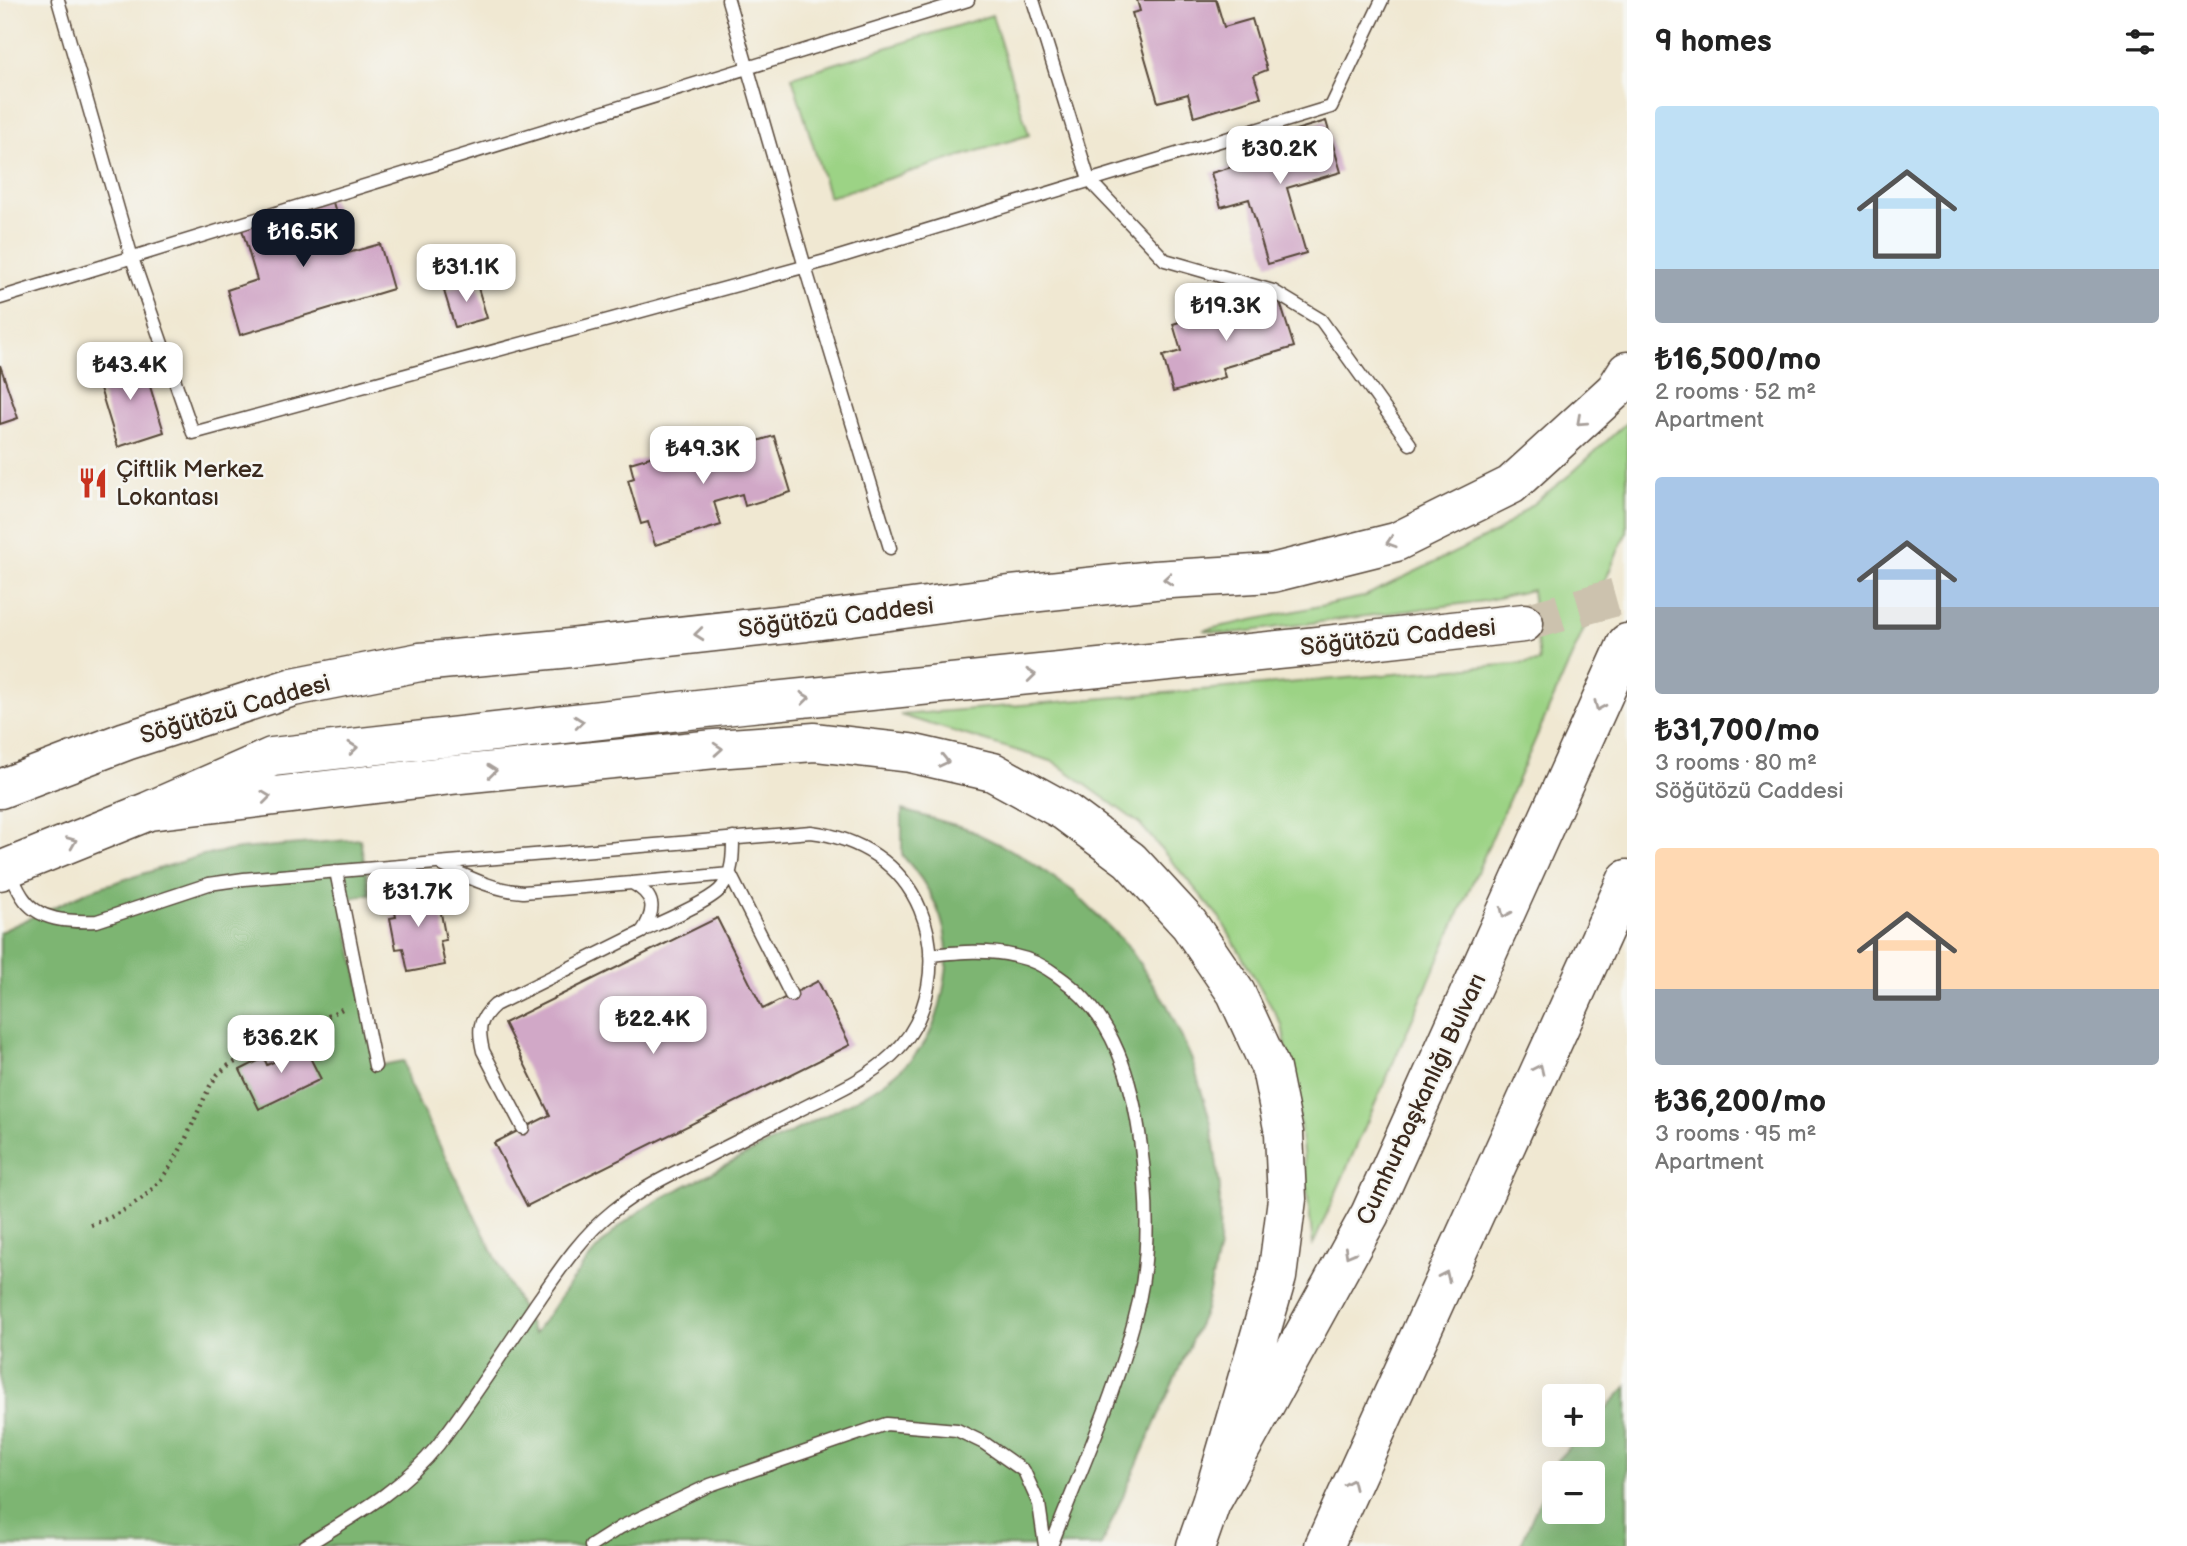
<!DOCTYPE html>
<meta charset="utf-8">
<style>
:root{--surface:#fff;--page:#f6f6f6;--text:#222;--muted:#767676;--accent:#111827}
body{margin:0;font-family:"Balsamiq Sans",sans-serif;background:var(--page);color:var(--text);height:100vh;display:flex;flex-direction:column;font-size:26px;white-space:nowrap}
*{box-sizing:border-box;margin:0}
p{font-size:23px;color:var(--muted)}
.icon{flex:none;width:38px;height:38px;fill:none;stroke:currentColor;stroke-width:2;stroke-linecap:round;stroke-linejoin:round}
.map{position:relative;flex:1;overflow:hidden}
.side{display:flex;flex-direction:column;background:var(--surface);width:560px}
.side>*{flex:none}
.tools{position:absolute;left:1542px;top:1384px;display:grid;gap:14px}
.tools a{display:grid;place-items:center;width:63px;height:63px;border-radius:7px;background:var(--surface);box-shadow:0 7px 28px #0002;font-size:35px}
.price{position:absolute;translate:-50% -60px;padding:0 16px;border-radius:14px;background:#fff;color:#222;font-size:23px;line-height:46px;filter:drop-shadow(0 2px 4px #0008)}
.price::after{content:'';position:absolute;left:50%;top:42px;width:21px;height:16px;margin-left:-10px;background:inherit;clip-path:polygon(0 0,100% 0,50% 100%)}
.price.selected{background:var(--accent);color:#fff}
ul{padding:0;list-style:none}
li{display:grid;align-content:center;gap:14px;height:371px;padding:0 28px}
li span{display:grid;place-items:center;height:217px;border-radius:7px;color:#555}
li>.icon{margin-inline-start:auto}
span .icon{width:126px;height:126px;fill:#fffc;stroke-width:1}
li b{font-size:30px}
h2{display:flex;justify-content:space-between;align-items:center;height:84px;padding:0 28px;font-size:30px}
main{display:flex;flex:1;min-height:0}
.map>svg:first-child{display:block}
.green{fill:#9cd385;stroke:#6c7e52;stroke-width:2}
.forest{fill:#7db572;stroke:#5c7048;stroke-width:2;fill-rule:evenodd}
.building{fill:#d1a8c7}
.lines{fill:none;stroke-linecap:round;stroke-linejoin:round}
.primary-tunnel{stroke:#ccc2ae;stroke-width:38;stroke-dasharray:38 19;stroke-linecap:butt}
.service-casing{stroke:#564639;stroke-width:15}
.primary-casing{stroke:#564639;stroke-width:41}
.path{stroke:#564639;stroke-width:4.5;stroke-dasharray:2 5;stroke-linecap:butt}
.service{stroke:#fff;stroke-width:12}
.primary{stroke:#fff;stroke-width:38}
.oneway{stroke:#a79f9a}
.labels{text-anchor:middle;stroke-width:5;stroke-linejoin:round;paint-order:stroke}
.poi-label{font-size:24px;fill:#3b2a1e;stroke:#f6f6f2;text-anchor:start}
.street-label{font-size:24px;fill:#3b2a1e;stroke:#f6f6f2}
</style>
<main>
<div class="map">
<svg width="1627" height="1546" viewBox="0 0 1627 1546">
<rect width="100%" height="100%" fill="#f6f6f2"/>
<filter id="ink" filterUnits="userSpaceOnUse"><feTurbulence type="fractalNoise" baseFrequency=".0143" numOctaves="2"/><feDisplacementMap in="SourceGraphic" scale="14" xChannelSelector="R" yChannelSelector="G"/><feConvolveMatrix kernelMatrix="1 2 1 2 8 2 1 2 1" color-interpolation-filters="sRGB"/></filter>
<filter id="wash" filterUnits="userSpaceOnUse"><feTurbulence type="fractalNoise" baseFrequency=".00686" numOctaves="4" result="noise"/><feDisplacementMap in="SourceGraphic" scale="28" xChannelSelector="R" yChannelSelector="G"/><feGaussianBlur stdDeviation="1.57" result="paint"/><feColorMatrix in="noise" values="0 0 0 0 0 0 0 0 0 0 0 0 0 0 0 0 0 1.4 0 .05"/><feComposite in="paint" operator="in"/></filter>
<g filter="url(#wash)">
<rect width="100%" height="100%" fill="#f0e8d2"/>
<path class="green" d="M992,15l37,120 -200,62 -37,-120z
M1627,422v109l-314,714 -14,-129 -17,-91 -62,-107 -80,-94 -86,-62 -154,-47 639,-53 -7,-72 -48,11 -258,33 -22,-4 159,-33 134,-65 75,-59z"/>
<path class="forest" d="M902,810l64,18 55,27 52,36 54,54 40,60 25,55 19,63 9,64 -1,61 -14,62 -104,236h-1101v-614l91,-42 112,-35 37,-6 120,-10 10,55 -28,6 34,166 28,-5 5,23 125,250c28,-38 53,-81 90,-111 26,-21 57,-35 87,-50 36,-19 73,-37 109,-55 36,-18 75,-36 100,-69 15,-19 21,-45 25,-69 9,-48 -11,-90 -43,-125z
M1627,1386v160h-107l37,-86 24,-25h11l1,-12zM1554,1474h38v38h-38z"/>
<g id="blocks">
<path class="building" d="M1137,0h79l8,27 28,-8 15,51 -13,5 7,22 -67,20 -6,-23 -30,8 -26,-89 8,-2z
M1326,121l15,51 -54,16 19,65 -38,11 -19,-65 -28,8 -10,-34 66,-19 -5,-17z
M332,199l16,54 32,-9 13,45 -153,46 -13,-45 30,-10 -16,-54z
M476,281l11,37 -32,9 -11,-36z
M1279,299l15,48 -72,21 3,9 -52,15 -10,-36 18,-5 -8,-27 29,-9 2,6z
M141,357l23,75 -46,15 -23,-75z
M0,365l18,53 -18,6z
M774,436l17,56 -46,14 -3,-12 -28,8 7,23 -66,20 -7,-23 -7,2 -13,-44 6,-2 -4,-15 67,-20 4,15z
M429,886l4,24 7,-2 6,32 -6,1 5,24 -37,7 -5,-24 -7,1 -6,-31 6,-1 -5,-24z
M717,918l46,91 55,-28 32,64 -323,161 -33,-63 56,-28 -46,-92z
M301,1040l20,39 -62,30 -19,-39 24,-12 3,7 13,-6 -4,-7z"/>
</g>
</g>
<g filter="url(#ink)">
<use href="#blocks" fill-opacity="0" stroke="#564639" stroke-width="2"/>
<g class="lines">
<path class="primary-tunnel" d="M1524,623l103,-29"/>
<g class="service-casing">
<path id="service" d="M58,0l74,258 61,175 636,-173 502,-153 51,-107
M728,0l77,267 85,281
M1033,0l56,180 76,80 108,31 48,29 89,124
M0,298l968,-298
M442,865c26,12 51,25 81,27l109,-9c24,13 24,27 10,49l-147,73c-17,15 -17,25 -12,46l40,77
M10,870c3,9 7,18 12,26 16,26 48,26 75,25l112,-37 35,-5 567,-47c47,6 90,31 109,77 20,47 11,110 -28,146 -23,22 -54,36 -83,50 -36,18 -71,36 -107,54 -31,15 -62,30 -89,52 -30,24 -51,55 -73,87 -34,49 -66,100 -102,147 -35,44 -86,72 -133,101
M336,871l39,195
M632,883l98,-9 61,121
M642,931c19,-9 71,-30 81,-45 10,-15 10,-31 10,-48
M930,955c29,-3 57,-6 85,1 15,3 31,11 43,20 57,39 75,106 83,171 7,51 9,103 -2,154 -19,84 -57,165 -88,245
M591,1546l30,-19 89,-42 176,-61 71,6 27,13 40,28 15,33 6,42"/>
</g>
<g class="primary-casing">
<path id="primary" d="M0,789l126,-48 167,-54 127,-25 141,-13 245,-27 196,-26 152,-16 118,-7 124,-31 115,-57 104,-95 12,-19
M149,811l303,-36 263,-26 100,-7 95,11 83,19 71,39 66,49 59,64 47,69 35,76 13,64 3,66 -10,78 -66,226
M0,871l149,-60 123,-54 470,-53 566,-57 216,-24
M1196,1546l15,-43 159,-289 257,-571
M1324,1546l303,-667"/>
</g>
<path class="path" d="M91,1225c78,-28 86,-70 119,-139l8,-12 11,-9 113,-56"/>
<use href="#service" class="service"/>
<use href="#primary" class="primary"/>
</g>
<defs><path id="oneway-chevron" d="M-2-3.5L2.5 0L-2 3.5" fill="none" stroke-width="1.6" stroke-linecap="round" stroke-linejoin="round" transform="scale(1.75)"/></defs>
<g class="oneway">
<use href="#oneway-chevron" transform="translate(1581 421) rotate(138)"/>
<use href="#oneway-chevron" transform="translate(1391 542) rotate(162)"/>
<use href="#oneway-chevron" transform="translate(1168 579) rotate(176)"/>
<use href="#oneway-chevron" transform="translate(699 634) rotate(174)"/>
<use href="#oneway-chevron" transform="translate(1031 675) rotate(-6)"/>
<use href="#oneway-chevron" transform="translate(805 698) rotate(-6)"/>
<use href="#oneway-chevron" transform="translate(1599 706) rotate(114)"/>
<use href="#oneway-chevron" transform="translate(579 722) rotate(-6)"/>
<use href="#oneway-chevron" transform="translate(353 748) rotate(-6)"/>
<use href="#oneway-chevron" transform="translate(718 749) rotate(-4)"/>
<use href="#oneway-chevron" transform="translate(944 761) rotate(13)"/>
<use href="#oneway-chevron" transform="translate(492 771) rotate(-6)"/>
<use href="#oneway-chevron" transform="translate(266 797) rotate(-7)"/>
<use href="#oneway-chevron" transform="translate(72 842) rotate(-22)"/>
<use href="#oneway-chevron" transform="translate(1505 913) rotate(114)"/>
<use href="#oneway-chevron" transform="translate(1539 1069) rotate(-65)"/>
<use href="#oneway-chevron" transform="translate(1349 1253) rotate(119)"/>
<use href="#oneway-chevron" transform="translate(1445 1276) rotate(-65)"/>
<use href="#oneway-chevron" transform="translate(1351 1484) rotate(-66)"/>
</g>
</g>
<defs>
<g id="restaurant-bare" transform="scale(2.415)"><path d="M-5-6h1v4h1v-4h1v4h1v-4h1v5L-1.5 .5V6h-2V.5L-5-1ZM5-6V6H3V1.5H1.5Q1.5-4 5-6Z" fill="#c8321e" stroke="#f6f6f2" stroke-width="2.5" paint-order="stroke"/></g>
</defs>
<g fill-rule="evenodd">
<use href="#restaurant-bare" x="93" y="483"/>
</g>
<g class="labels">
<g class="poi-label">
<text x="116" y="477">Çiftlik Merkez<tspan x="116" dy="28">Lokantası</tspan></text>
</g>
<g class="street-label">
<text transform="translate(836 617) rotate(-7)" y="8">Söğütözü Caddesi</text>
<text transform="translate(1398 637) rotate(-6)" y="8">Söğütözü Caddesi</text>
<text transform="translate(235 709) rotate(-16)" y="8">Söğütözü Caddesi</text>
<text transform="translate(1421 1099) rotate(-65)" y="8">Cumhurbaşkanlığı Bulvarı</text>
</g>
</g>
</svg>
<div class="tools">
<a>+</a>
<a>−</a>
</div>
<b class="price" style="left:1280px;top:186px">₺30.2K</b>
<b class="price selected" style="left:303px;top:269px">₺16.5K</b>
<b class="price" style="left:466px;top:304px">₺31.1K</b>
<b class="price" style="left:1226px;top:343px">₺19.3K</b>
<b class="price" style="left:130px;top:402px">₺43.4K</b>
<b class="price" style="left:703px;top:486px">₺49.3K</b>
<b class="price" style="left:418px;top:929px">₺31.7K</b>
<b class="price" style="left:653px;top:1056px">₺22.4K</b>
<b class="price" style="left:281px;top:1075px">₺36.2K</b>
</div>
<section class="side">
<h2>9 homes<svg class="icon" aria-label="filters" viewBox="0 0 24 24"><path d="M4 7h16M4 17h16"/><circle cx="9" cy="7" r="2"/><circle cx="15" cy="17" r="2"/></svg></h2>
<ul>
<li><span style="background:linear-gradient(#bfe0f5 75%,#9aa5b1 0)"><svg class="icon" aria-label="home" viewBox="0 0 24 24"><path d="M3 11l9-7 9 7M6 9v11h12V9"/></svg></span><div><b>₺16,500/mo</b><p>2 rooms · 52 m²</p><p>Apartment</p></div></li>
<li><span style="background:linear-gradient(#a9c7e8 60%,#9aa5b1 0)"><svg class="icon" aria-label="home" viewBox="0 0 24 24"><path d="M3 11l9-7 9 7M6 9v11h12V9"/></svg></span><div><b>₺31,700/mo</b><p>3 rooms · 80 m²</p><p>Söğütözü Caddesi</p></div></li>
<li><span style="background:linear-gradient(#ffd9b3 65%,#9aa5b1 0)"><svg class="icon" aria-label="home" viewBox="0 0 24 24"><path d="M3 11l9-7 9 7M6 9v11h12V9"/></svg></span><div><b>₺36,200/mo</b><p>3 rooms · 95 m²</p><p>Apartment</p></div></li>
</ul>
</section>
</main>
